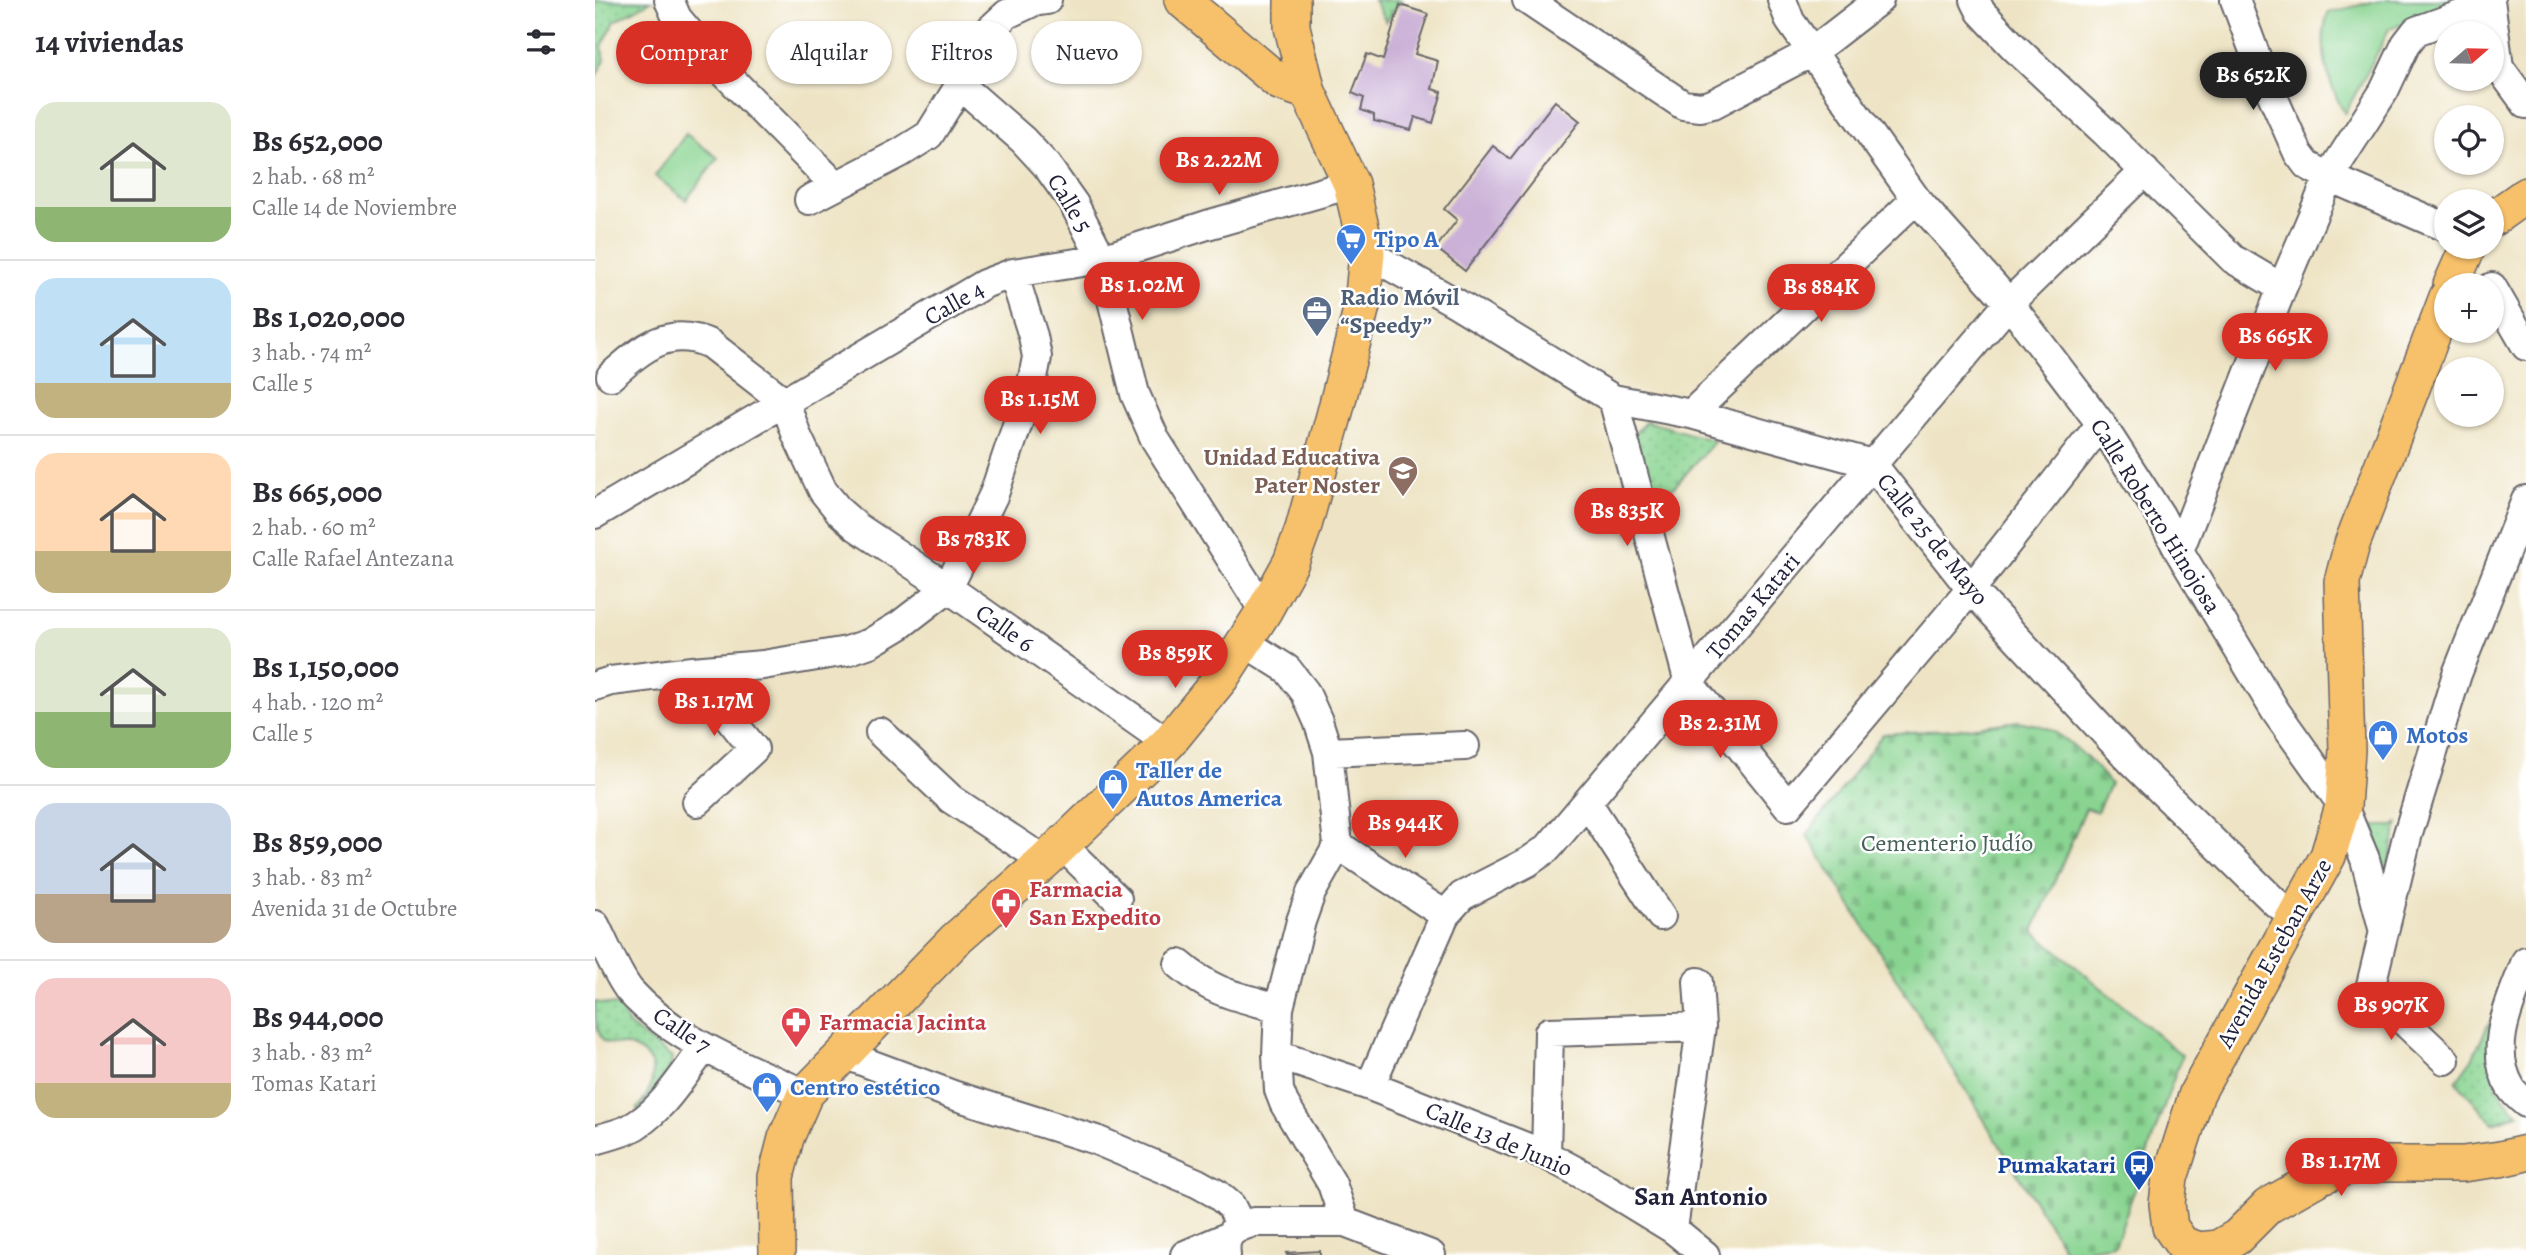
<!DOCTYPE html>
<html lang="es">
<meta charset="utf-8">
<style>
:root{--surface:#fff;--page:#f7f7f7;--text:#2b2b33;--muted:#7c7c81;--line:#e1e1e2;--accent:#d93025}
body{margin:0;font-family:Alegreya,serif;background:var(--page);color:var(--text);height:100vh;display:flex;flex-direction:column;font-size:26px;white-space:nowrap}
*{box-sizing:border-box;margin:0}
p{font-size:23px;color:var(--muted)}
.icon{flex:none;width:38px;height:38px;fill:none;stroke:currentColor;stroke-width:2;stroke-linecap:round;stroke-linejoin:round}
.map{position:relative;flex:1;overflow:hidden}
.side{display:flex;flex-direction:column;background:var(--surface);width:595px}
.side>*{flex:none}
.hud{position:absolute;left:21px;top:21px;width:665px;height:63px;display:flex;gap:14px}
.needle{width:46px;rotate:70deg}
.fabs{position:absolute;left:1839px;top:21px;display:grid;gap:14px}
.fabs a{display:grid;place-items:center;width:70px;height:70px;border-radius:50%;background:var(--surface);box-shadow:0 2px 5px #0004;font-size:35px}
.price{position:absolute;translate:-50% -60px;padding:0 16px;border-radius:24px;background:var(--accent);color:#fff;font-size:23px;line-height:46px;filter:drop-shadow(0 2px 4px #0008)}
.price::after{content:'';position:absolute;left:50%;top:42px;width:21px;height:16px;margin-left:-10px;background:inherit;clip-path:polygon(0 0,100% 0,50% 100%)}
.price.selected{background:#222;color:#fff}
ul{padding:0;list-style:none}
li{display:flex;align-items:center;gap:21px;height:175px;padding:0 35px}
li+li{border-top:2px solid var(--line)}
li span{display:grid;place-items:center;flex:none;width:196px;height:140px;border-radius:21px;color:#555}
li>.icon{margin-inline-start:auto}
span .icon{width:84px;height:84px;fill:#fffc;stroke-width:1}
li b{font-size:30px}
h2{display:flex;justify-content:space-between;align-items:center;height:84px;padding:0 35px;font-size:30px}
.chip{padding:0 24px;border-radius:32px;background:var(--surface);box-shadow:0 2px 5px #0004;font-size:24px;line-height:63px}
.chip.selected{background:var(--accent);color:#fff}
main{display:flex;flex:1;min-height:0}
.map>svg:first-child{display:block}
.grass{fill:#89d491;stroke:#567b66;stroke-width:2}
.cemetery{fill:url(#cemetery-stones);stroke:#567b66;stroke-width:2}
.park{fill:url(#park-dots);stroke:#567b66;stroke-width:2}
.building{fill:#cbb1d7}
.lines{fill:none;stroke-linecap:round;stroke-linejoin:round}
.minor-casing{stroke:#69666b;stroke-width:32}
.major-casing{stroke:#69666b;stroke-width:38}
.minor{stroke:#fff;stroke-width:28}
.major{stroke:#f7c06b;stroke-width:35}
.labels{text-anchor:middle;stroke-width:5;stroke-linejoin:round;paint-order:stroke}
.street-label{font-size:24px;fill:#22223b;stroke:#fff}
.shop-label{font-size:24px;font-weight:bold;fill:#366cbe;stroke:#fff;text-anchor:start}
.service-label{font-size:24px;font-weight:bold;fill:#4e5e75;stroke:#fff;text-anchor:start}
.education-label{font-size:24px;font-weight:bold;fill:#785e54;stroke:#fff;text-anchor:end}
.park-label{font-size:24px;fill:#466059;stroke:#fff}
.health-label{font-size:24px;font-weight:bold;fill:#be3a42;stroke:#fff;text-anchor:start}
.transit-label{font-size:24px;font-weight:bold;fill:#164399;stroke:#fff;text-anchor:end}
.neighbourhood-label{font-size:26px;font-weight:bold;fill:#22223b;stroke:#fff}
</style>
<main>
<section class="side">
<h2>14 viviendas<svg class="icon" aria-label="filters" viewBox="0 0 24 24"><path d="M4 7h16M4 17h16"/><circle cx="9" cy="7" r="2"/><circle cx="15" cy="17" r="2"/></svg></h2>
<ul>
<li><span style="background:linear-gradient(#dfe7d0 75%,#8fb573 0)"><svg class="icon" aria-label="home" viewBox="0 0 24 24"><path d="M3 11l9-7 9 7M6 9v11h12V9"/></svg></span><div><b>Bs 652,000</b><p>2 hab. · 68 m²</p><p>Calle 14 de Noviembre</p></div></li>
<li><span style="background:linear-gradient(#bfe0f5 75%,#c2b280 0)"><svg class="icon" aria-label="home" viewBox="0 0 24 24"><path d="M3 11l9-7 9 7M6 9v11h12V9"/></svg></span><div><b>Bs 1,020,000</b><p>3 hab. · 74 m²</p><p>Calle 5</p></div></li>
<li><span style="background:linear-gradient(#ffd9b3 70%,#c2b280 0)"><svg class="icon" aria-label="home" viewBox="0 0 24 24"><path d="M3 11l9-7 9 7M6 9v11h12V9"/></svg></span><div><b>Bs 665,000</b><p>2 hab. · 60 m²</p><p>Calle Rafael Antezana</p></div></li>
<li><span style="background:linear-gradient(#dfe7d0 60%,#8fb573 0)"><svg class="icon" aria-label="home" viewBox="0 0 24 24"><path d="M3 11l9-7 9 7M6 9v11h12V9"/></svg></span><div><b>Bs 1,150,000</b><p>4 hab. · 120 m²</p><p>Calle 5</p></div></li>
<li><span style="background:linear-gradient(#c9d6e8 65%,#b9a48a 0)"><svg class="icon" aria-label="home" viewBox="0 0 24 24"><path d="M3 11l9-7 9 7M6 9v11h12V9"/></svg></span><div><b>Bs 859,000</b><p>3 hab. · 83 m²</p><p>Avenida 31 de Octubre</p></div></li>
<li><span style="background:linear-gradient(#f6c9c9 75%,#c2b280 0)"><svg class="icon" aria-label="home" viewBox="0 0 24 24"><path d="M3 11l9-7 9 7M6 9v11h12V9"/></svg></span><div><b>Bs 944,000</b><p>3 hab. · 83 m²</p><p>Tomas Katari</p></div></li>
</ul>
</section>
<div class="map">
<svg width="1931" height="1255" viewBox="0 0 1931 1255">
<defs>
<pattern id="cemetery-stones" width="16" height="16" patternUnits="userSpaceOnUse" patternTransform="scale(1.75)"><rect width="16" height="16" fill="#89d491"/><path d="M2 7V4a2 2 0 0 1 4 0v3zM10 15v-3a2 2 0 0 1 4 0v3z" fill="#76b67e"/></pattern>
<pattern id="park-dots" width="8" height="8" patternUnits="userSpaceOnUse" patternTransform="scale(1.75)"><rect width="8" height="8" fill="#89d491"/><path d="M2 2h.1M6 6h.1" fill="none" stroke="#76b67e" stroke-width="1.8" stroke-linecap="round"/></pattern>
</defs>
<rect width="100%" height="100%" fill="#fff"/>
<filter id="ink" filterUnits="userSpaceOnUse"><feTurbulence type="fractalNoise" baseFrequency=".0143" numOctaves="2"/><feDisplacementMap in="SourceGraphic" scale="14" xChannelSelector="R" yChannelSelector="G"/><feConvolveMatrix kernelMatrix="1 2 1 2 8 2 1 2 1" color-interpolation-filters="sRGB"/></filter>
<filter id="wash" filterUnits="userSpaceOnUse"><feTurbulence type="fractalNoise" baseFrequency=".00686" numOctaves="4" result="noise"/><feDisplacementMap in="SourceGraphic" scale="28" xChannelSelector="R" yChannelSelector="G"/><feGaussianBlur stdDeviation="1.57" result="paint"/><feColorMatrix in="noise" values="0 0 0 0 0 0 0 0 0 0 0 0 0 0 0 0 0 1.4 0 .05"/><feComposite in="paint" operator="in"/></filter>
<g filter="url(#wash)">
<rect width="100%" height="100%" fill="#eee4c5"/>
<path class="grass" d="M1785,0h80l-19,15 -52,13c-12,30 -30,57 -44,86 -17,-29 -28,-68 -17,-101z
M91,134l32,24 -32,42 -31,-24z"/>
<path class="cemetery" d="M1423,721c8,2 16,3 23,5 23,7 54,38 69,58l-13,28 -11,-4 -53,123 149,124 -67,190 -49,7 -259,-417 76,-101 86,-6z"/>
<path class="park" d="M0,0l56,1 -36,20 -13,25 3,14 -10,18z
M779,0h27l-15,22z
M1051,421l69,20 -63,71 -20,-75z
M1803,823l-14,64 -10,-61h19z
M0,1002l24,4 10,19 43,33 -1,8 -34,48v-5c19,-24 27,-54 -13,-64 -7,-2 -15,1 -21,-5 -8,-11 -8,-25 -8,-38z
M1894,1023l2,1c3,39 -5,63 28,90l-26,9 -37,-42 16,-22z"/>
<g id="blocks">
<path class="building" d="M805,5l28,9 -13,40 23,7 -6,28 10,3 -9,31 -18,-6 -4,13 -37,-9v-6l-13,-5 3,-12 -12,-5 15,-39 16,6z
M960,101l25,20 -115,150 -29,-23 21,-28 -13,-11 49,-63 17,13z
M725,1251v4h-33l-1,-2z"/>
</g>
</g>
<g filter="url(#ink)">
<use href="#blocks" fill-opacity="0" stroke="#69666b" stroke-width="2"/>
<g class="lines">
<g class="minor-casing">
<path id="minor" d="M74,0l8,18 34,41 125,127
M932,0l156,105 18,2 12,-3 99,-52 67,-52
M1187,0l8,21 126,178 93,104 92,121 59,91 19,36 97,161 67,94 22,53 19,73
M1380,0l6,12 33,35 91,85 128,127 49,29
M1640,0l26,70 37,83 9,12 22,12 118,51
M1895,0l9,67 27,37
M365,85l63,55 24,26 27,38 28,55 33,135 20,45 109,172
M214,200l91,-47 29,-18 31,-50 9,-26 15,-24 23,-21 26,-12 14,-2
M772,253l89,50 157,96 78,15 181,50 99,125 161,173 144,141 20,12
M1897,287l34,59
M16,376c31,-27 56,-51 99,-32l75,58 12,34 26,55 17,21 17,15 91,61 220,155
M1018,399l76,284 99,123 183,-217 130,-165
M1096,414l225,-215
M0,514l389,-230 29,-11 89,-14 105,-34 144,-41
M1584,551l103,-263 47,-111 55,-86 22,-47 10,-13 61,-22 13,-9
M649,642l43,27 18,23 13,29 10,31 10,93 -27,48 -10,28 -22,87 -2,47 2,35 5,13 48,81 13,38
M97,671l62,78 -57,53
M0,686l16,-5 81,-10 71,-6 84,-14 23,-8 30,-18 48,-37 46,-94 39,-116 4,-21 -4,-21 -20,-63
M285,732l71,67 94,62
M733,752l137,-6
M992,802l74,114
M467,845l55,54
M743,845l107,70
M0,925c9,18 23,52 35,66 45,50 115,76 175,103
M1931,961c-14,39 -40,86 -15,127 3,5 10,11 15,15
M584,964c35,30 57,32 100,44
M251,1055l107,40 143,45 101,43 20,11 14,12 10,20
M682,1055l93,31 176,69 45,24 82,50 32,26
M1850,1060l-75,-71 37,-152 50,-163 69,-174
M775,1086l75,-171 17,-19 66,-34 20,-14 461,-545 136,-132
M0,1140c11,-3 22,-6 32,-10 33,-15 55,-54 77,-82
M951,1155l3,-123 152,-5
M1078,1229l28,-202 -3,-45
M590,1255l42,-18
M631,1255c-3,-22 8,-27 28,-33h91l86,33"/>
</g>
<g class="major-casing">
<path id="major" d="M587,0l97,82 29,10
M1897,219l34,-24
M1856,285l17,-38
M1852,297l-95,247 -10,38 5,168 -4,56 -15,50 -131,237 -27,85 -3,26 3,23 12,17 18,6 18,-2 19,-11 31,-31 53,-30 26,-9 33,-3h83l37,-5 26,-6
M182,1255l-1,-78 10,-39 19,-44 150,-154 90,-79 123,-118 53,-65 43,-67 27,-49 12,-33 31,-113 28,-110 5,-53 -16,-69 -43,-92 -16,-65v-27"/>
</g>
<use href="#minor" class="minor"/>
<use href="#major" class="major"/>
</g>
</g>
<defs>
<g id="supermarket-pin" transform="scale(1.575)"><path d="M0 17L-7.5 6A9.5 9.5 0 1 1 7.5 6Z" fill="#3f7fe0" stroke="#fff"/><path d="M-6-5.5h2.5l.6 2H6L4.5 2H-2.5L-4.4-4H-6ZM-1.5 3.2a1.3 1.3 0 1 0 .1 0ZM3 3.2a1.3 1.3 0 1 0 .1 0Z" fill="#fff"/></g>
<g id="office-pin" transform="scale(1.575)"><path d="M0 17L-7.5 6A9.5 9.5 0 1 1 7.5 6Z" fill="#5c6f8a" stroke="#fff"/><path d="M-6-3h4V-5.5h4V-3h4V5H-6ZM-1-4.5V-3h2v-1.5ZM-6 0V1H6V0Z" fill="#fff"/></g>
<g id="school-pin" transform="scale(1.575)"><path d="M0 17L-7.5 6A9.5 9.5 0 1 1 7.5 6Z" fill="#8d6e63" stroke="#fff"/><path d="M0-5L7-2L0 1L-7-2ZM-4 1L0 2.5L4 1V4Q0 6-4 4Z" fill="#fff"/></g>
<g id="shop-pin" transform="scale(1.575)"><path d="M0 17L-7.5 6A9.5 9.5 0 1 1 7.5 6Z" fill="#3f7fe0" stroke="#fff"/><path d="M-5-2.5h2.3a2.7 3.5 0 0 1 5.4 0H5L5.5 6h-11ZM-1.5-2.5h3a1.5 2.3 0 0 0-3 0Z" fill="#fff"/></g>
<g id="pharmacy-pin" transform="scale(1.575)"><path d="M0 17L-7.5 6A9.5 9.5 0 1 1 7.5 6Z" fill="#e0444e" stroke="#fff"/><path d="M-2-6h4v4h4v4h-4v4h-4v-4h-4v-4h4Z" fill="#fff"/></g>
<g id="bus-pin" transform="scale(1.575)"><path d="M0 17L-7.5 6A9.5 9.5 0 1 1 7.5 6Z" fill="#1a4fb4" stroke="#fff"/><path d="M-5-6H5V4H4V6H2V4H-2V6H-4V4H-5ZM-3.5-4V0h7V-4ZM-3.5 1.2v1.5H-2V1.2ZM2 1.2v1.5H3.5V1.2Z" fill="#fff"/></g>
</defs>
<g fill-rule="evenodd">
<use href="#supermarket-pin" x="756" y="239"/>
<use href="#office-pin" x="722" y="311"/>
<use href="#school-pin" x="808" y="471"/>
<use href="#shop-pin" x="1788" y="735"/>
<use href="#shop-pin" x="518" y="784"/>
<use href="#pharmacy-pin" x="411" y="903"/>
<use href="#pharmacy-pin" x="201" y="1022"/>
<use href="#shop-pin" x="172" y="1087"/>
<use href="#bus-pin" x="1544" y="1165"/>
</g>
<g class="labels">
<g class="street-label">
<text transform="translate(475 203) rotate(59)" y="8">Calle 5</text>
<text transform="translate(359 303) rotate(-30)" y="8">Calle 4</text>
<text transform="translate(1561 516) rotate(58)" y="8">Calle Roberto Hinojosa</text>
<text transform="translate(1338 539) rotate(51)" y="8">Calle 25 de Mayo</text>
<text transform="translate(1158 606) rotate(-50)" y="8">Tomas Katari</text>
<text transform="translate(410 628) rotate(35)" y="8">Calle 6</text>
<text transform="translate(1679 953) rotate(-61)" y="8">Avenida Esteban Arze</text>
<text transform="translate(87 1030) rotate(34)" y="8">Calle 7</text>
<text transform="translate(904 1139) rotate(23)" y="8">Calle 13 de Junio</text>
</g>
<g class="shop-label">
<text x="779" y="247">Tipo A</text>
<text x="1811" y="743">Motos</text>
<text x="541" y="778">Taller de<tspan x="541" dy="28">Autos America</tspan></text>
<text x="195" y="1095">Centro estético</text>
</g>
<g class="service-label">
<text x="745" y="305">Radio Móvil<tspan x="745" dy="28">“Speedy”</tspan></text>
</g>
<g class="education-label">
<text x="785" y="465">Unidad Educativa<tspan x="785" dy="28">Pater Noster</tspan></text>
</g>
<g class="park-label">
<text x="1352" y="851">Cementerio Judío</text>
</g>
<g class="health-label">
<text x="434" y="897">Farmacia<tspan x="434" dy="28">San Expedito</tspan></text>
<text x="224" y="1030">Farmacia Jacinta</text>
</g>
<g class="transit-label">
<text x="1521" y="1173">Pumakatari</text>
</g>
<g class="neighbourhood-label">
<text x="1106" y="1205">San Antonio</text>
</g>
</g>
</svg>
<div class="fabs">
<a><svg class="needle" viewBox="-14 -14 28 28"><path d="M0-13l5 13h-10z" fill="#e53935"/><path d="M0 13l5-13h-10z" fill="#7c7c81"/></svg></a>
<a><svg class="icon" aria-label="locate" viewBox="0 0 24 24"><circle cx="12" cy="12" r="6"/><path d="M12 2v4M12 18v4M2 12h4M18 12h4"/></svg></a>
<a><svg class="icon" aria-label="layers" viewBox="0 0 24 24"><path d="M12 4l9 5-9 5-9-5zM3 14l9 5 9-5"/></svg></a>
<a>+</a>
<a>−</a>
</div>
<b class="price selected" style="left:1658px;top:112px">Bs 652K</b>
<b class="price" style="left:624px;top:197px">Bs 2.22M</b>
<b class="price" style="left:547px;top:322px">Bs 1.02M</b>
<b class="price" style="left:1226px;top:324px">Bs 884K</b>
<b class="price" style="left:1680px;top:373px">Bs 665K</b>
<b class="price" style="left:445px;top:436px">Bs 1.15M</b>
<b class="price" style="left:1032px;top:548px">Bs 835K</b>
<b class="price" style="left:378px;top:576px">Bs 783K</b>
<b class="price" style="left:580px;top:690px">Bs 859K</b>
<b class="price" style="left:119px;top:738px">Bs 1.17M</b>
<b class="price" style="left:1125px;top:760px">Bs 2.31M</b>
<b class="price" style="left:810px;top:860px">Bs 944K</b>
<b class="price" style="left:1796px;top:1042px">Bs 907K</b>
<b class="price" style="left:1746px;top:1198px">Bs 1.17M</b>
<div class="hud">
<a class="chip selected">Comprar</a>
<a class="chip">Alquilar</a>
<a class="chip">Filtros</a>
<a class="chip">Nuevo</a>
</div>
</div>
</main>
